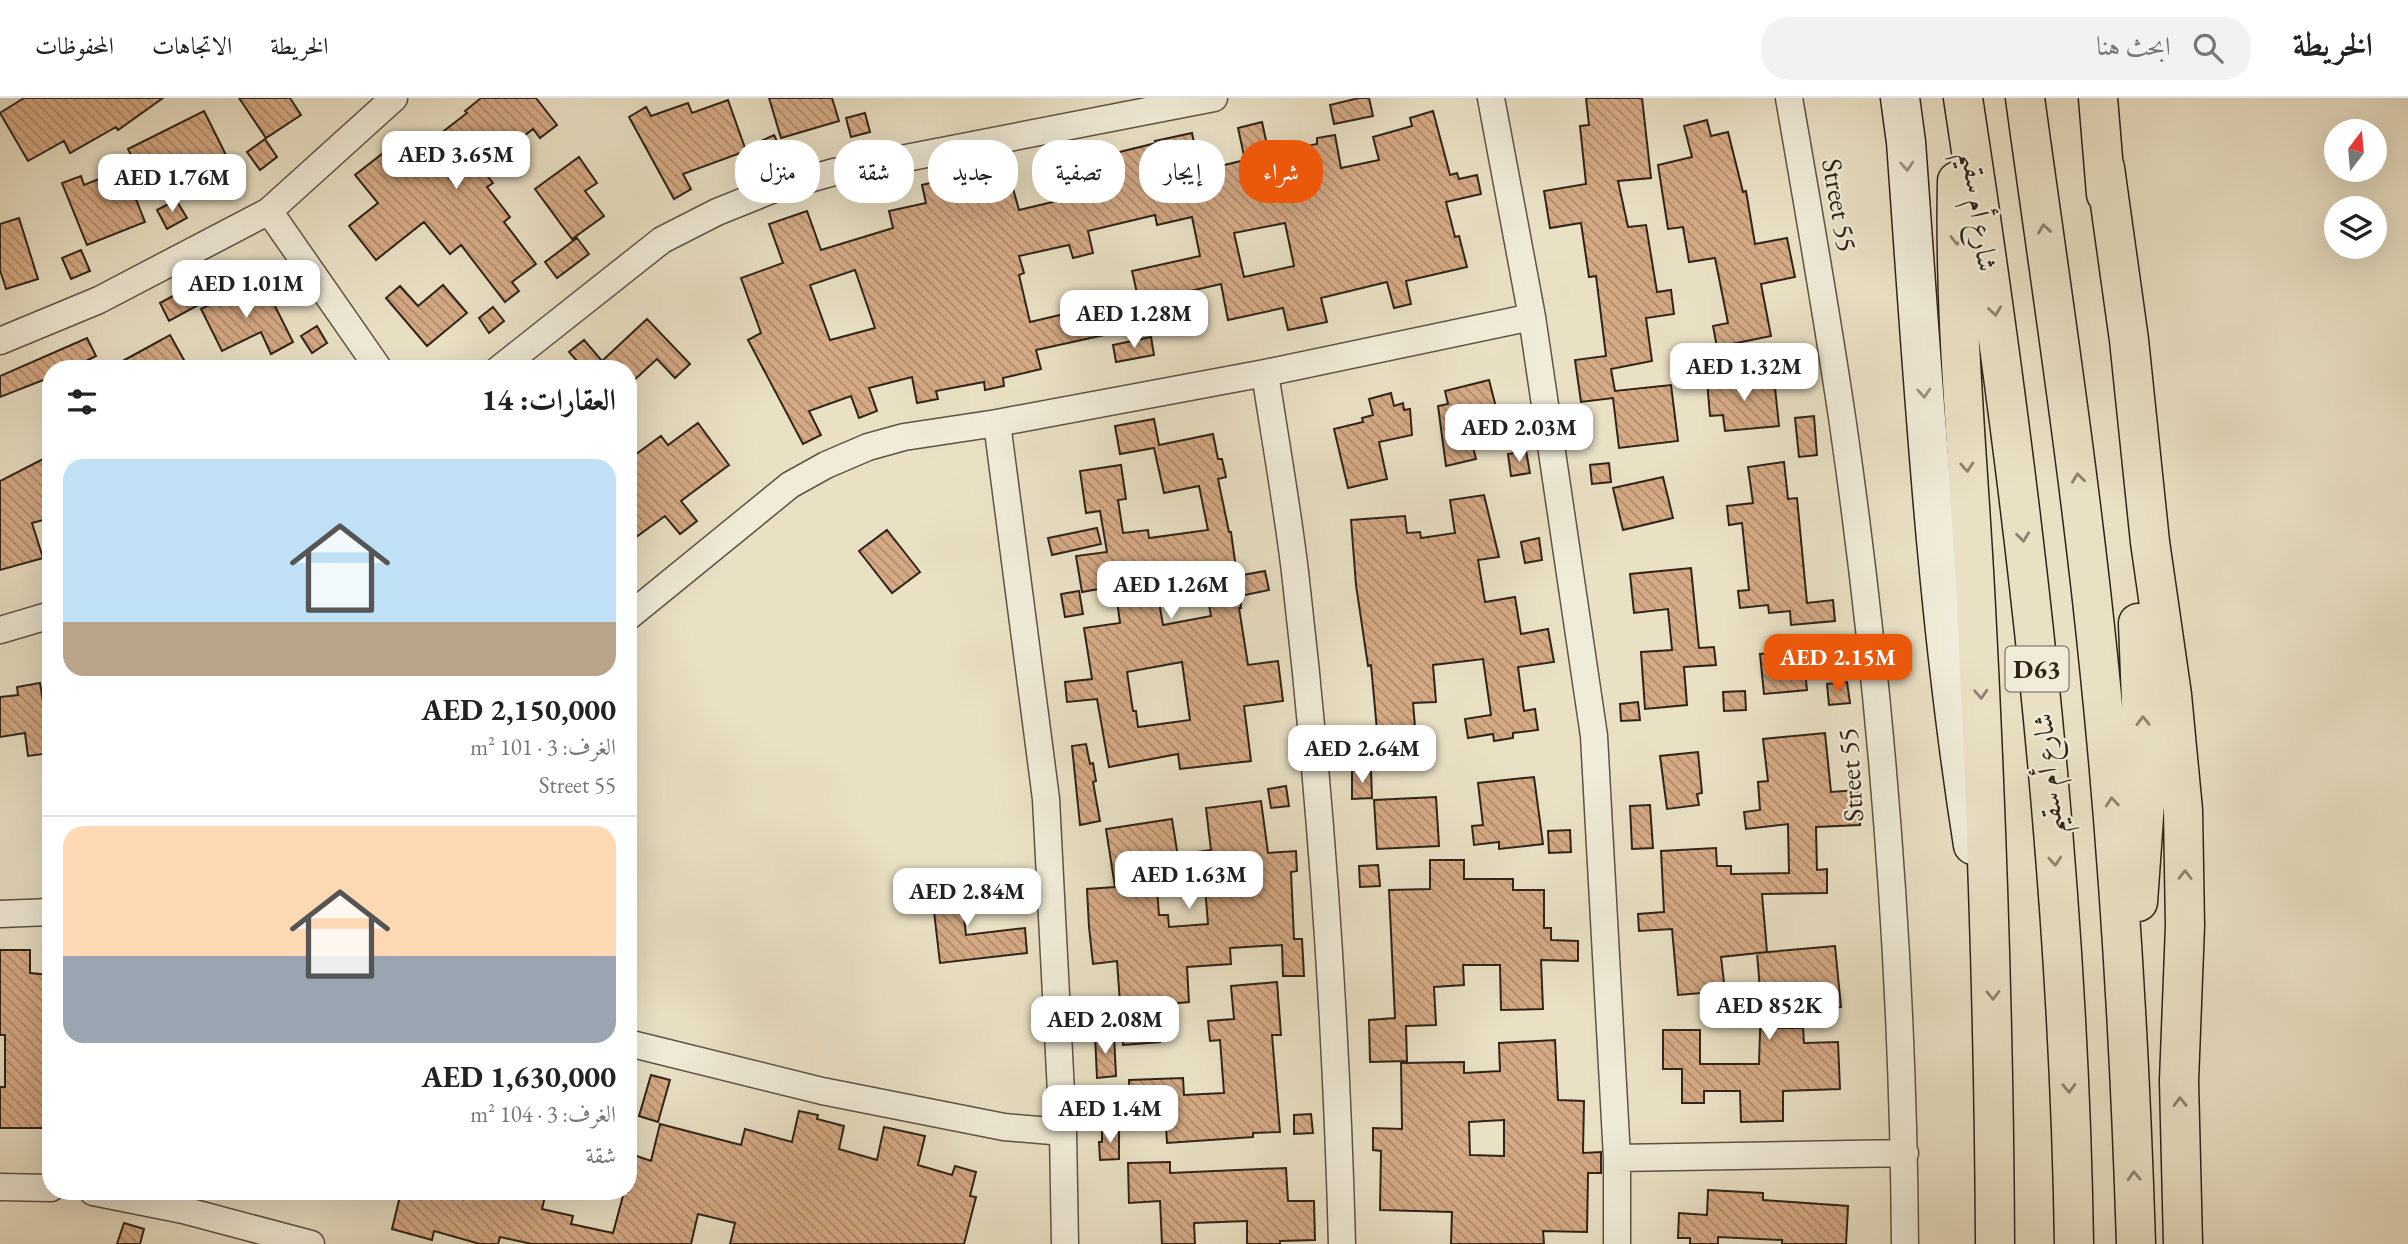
<!DOCTYPE html>
<html lang="ar">
<meta charset="utf-8">
<style>
:root{--surface:#fff;--page:#f2f2f2;--text:#222;--muted:#767676;--line:#e0e0e0;--accent:#ea580c}
body{margin:0;font-family:"EB Garamond",Amiri,serif;background:var(--page);color:var(--text);direction:rtl;height:100vh;display:flex;flex-direction:column;font-size:26px;white-space:nowrap}
*{box-sizing:border-box;margin:0}
p{font-size:23px;color:var(--muted)}
.icon{flex:none;width:38px;height:38px;fill:none;stroke:currentColor;stroke-width:2;stroke-linecap:round;stroke-linejoin:round}
.map{position:relative;flex:1;overflow:hidden;direction:ltr}
.details{position:absolute;left:42px;top:262px;width:595px;height:840px;display:flex;flex-direction:column;background:var(--surface);border-radius:28px;box-shadow:0 7px 28px #0002;direction:rtl}
.details>*{flex:none}
.guide{position:absolute;left:658px;top:42px;width:665px;height:63px;direction:rtl;display:flex;gap:14px}
.needle{width:46px;rotate:16deg}
.fabs{position:absolute;left:2324px;top:21px;display:grid;gap:14px}
.fabs a{display:grid;place-items:center;width:63px;height:63px;border-radius:50%;background:var(--surface);box-shadow:0 7px 28px #0002;font-size:35px}
.price{position:absolute;translate:-50% -60px;padding:0 16px;border-radius:14px;background:#fff;color:#222;font-size:23px;line-height:46px;filter:drop-shadow(0 2px 4px #0008)}
.price::after{content:'';position:absolute;left:50%;top:42px;width:21px;height:16px;margin-left:-10px;background:inherit;clip-path:polygon(0 0,100% 0,50% 100%)}
.price.active{background:var(--accent);color:#fff}
ul{padding:0;list-style:none}
li{display:grid;align-content:center;gap:14px;height:371px;padding:0 21px}
li+li{border-top:2px solid var(--line)}
li span{display:grid;place-items:center;height:217px;border-radius:21px;color:#555}
li>.icon{margin-inline-start:auto}
span .icon{width:126px;height:126px;fill:#fffc;stroke-width:1}
li b{font-size:30px}
h2{display:flex;justify-content:space-between;align-items:center;height:84px;padding:0 21px;font-size:30px}
.tag{padding:0 24px;border-radius:28px;background:var(--surface);box-shadow:0 7px 28px #0002;font-size:24px;line-height:63px}
.tag.active{background:var(--accent);color:#fff}
header{display:flex;align-items:center;gap:42px;box-sizing:border-box;height:98px;padding:0 35px;background:var(--surface);border-bottom:2px solid var(--line)}
header strong{font-size:33px}
nav{display:flex;gap:38px;margin-inline-start:auto;font-size:24px}
.search{width:490px;height:63px;background:var(--page);display:flex;align-items:center;gap:18px;box-sizing:border-box;padding:0 24px;border-radius:28px;color:var(--muted);font-size:26px}
.map>svg:first-child{display:block}
.building{fill:url(#building-back-hatch);stroke:#302419;stroke-width:2;fill-rule:evenodd}
.lines{fill:none;stroke-linecap:round;stroke-linejoin:round}
.minor-casing{stroke:#5e5344;stroke-width:29}
.secondary-casing{stroke:#302419;stroke-width:41}
.primary-casing{stroke:#302419;stroke-width:41}
.minor{stroke:#f1ecd9;stroke-width:26}
.secondary{stroke:#f1ecd9;stroke-width:38}
.primary{stroke:#eae1c5;stroke-width:38}
.oneway{stroke:#9a9283}
.oneway2{stroke:#8d826f}
.labels{text-anchor:middle;stroke-width:5;stroke-linejoin:round;paint-order:stroke}
.shield{fill:#f1ecd9;stroke:#6a6053;stroke-width:2}
.shield-label{font-size:26px;font-weight:bold;fill:#302419}
.street-label{font-size:28px;fill:#302419;stroke:#f1ecd9}
</style>
<header>
<strong>الخريطة</strong>
<div class="search"><svg class="icon" aria-label="search" viewBox="0 0 24 24"><circle cx="10" cy="10" r="6"/><path d="M15 15l6 6"/></svg>ابحث هنا</div>
<nav><a>الخريطة</a><a>الاتجاهات</a><a>المحفوظات</a></nav>
</header>
<div class="map">
<svg width="2408" height="1146" viewBox="0 0 2408 1146">
<defs>
<pattern id="building-back-hatch" width="6" height="6" patternUnits="userSpaceOnUse" patternTransform="scale(1.75)"><rect width="6" height="6" fill="#d6aa85"/><path d="M-1 5l2 2M0 0l6 6M5-1l2 2" fill="none" stroke="#ae8a6c"/></pattern>
</defs>
<rect width="100%" height="100%" fill="#eae1c5"/>
<filter id="stains"><feTurbulence type="fractalNoise" baseFrequency=".00286" numOctaves="4"/><feColorMatrix values="0 0 0 0 .2 0 0 0 0 .09 0 0 0 0 .02 0 0 0 .5 -.17"/></filter>
<radialGradient id="worn" r=".72"><stop offset=".6" stop-color="#630" stop-opacity="0"/><stop offset="1" stop-color="#630" stop-opacity=".3"/></radialGradient>
<path class="building" d="M24,0h139l-45,32 -2,-3 -46,26 -6,-12 -36,20 -28,-48z
M239,0h51l11,17 -35,23z
M481,0h55l21,27 -17,13 -7,-9 -51,40 11,14 -6,4 23,30 -6,5 32,42 -24,18 7,9 -14,11 -44,-57 -11,9 -26,-32 -48,38 -27,-34 29,-23 -23,-28 32,-25 20,26 32,-25 -8,-10 36,-28 -2,-2z
M769,0h63l7,23 -58,17z
M1359,0h10l4,18 -39,8 -4,-19z
M1586,0h56l9,80 -33,3 10,46 18,-2 11,67 14,-2 3,24 -28,4 6,43 -41,8 4,22 56,-6 7,56 -59,7 -6,-50 -32,4 -6,-42 31,-4 -10,-80 -7,1 -8,-54 -31,5 -6,-37 42,-7 -6,-58 9,-1z
M728,2l18,51 -63,23 8,15 -17,10 -45,-82 17,-10 5,9 37,-13 4,10z
M204,13l29,58 -53,27 -16,-30 -22,11 -14,-28z
M1433,13l17,64 7,-2 2,6 18,-4 4,19 -35,8 9,35 4,-1 8,31 -61,14 5,23 -17,4 -7,-26 -66,16 6,24 -39,8 -5,-22 -55,12 -7,-36 -44,10 7,30 -38,9 -14,-62 68,-15 -8,-39 -35,8 -2,-10 -67,16 5,22 -20,5 -4,-13 -50,11 5,17 -5,2 11,47 34,-8 -2,-8 38,-9 9,37 -73,16 5,19 -38,9 1,8 -19,4 -1,-8 -48,9 2,8 -21,4 -5,-26 -43,11 8,23 -18,7 -8,-22 -42,15 12,24 -18,9 -55,-104 13,-7 -20,-55 42,-15 -14,-39 38,-13 14,39 72,-22 -4,-17 37,-8 -4,-18 20,-5 5,20 47,-10 -5,-18 18,-5 12,43 42,-10 -1,-3 22,-5 -9,-37 20,-5 2,8 61,-15 -1,-2 37,-8 8,38 45,-11 -7,-32 24,-6 7,32 48,-10v-6l18,-3 6,33 38,-8 -6,-23 39,-11 -2,-8zM1285,125l9,43 -50,11 -10,-44zM855,172l20,58 -45,12 -20,-55z
M865,15l5,19 -19,5 -5,-19z
M1707,22l4,16 17,-4 15,60 3,-1 9,53 32,-6 8,39 -34,7 10,52 -54,11 -4,-21 15,-3 -13,-65 -26,4 -6,-35 -15,2 -10,-64 34,-8 -8,-31z
M774,37l9,19 -17,8 -9,-19z
M265,41l12,18 -17,13 -13,-18z
M579,59l18,26 -12,8 19,25 -32,23 -37,-50z
M124,71l21,53 -58,23 -25,-62 19,-7 3,9z
M176,102l11,18 -20,11 -10,-19z
M19,120l19,61 -32,10 -6,-19v-46z
M577,140l12,16 -32,24 -12,-16z
M81,152l9,21 -19,8 -9,-21z
M255,184l12,23 6,-3 20,40 -22,12 -10,-22 -39,19 -21,-42z
M193,187l9,18 -33,18 -9,-18z
M443,187l24,28 -40,33 -41,-48 14,-12 18,20z
M493,209l11,14 -15,12 -10,-15z
M647,221l43,45 -15,14 -18,-19 -26,24 -3,-4v-10h-44l-15,-17 15,-12 18,21z
M317,228l10,17 -15,10 -11,-17z
M170,237l19,34h-81l44,-24z
M1151,239l3,18 -38,7 -3,-17z
M87,240l9,18 -26,13h-19v8l-51,20v-21z
M1774,280l5,48 -54,5 -2,-16 -13,1 -3,-35 26,-2v3z
M1489,282l10,39 -31,8 8,32 -30,7 -8,-60 10,-2 -3,-13z
M1391,295l3,13 9,-3 1,7 6,-1 2,26 -33,7 8,37 -39,9 -14,-59 29,-7 -1,-4 11,-3 -4,-16z
M1814,318l3,39 -18,2 -4,-39z
M1154,321l5,26 54,-11 5,25h4l4,18 -8,2 11,53h2l6,44 28,-5 4,19 -29,6 1,12h-2l9,57 30,-4 5,40 -39,5 7,55 -71,8 -2,-15 -69,13 -12,-68 -30,3 -2,-20 27,-3 -8,-51 36,-5 -5,-37 -33,6 -6,-36 31,-4 -7,-41 -14,2 -6,-42 41,-6 5,34 -8,1 5,33 25,-3 1,8 59,-8 -9,-44 -35,7 -10,-45 -34,6 -5,-28zM1205,485l6,33 -48,9 -6,-35zM1182,564l8,58 -52,7 -2,-16h-3l-6,-39z
M698,325l31,42 -48,36 16,20 -17,13 -15,-18 -37,27v-83l33,-24 7,9z
M1526,353l4,22 -19,3 -3,-22z
M51,357v63l-19,5 11,35 -43,12v-89z
M1784,364l4,37 9,-1 10,105 26,-3 2,21 -44,4 -1,-14 -21,2 -1,-8 -28,3 -2,-17 11,-1 -7,-67 -13,2 -2,-19 26,-3 -5,-36z
M1609,365l2,19 -19,2 -2,-19z
M1663,379l10,41 -50,12 -10,-42z
M1484,397l15,62 -21,3 7,42 30,-5 6,37 27,-5 6,33 -36,5 6,44 11,-2 3,21 -25,3v5l-19,3 -1,-7 -25,4 -3,-19 26,-4 -8,-56 -50,6 3,37 -23,1 3,35 -38,3 -7,-76 -3,1 -12,-81 -5,-65 54,-4 2,17 13,-1 1,6 34,-5 -5,-33z
M1097,430l4,16 -49,11 -4,-17z
M887,432l33,42 -28,21 -33,-42z
M1539,440l3,22 -17,3 -4,-21z
M1691,470l8,80 15,-1 2,18 -32,2 3,38 -42,4 -4,-57 31,-2 -4,-41 -34,4 -4,-39z
M1079,493l4,23 -18,3 -4,-23z
M1803,553l4,39 -43,4 -4,-40z
M1847,584l3,21 -21,2 -2,-21z
M40,585l11,70 -23,3 -3,-23 -25,4v-40l18,-2 -1,-8z
M1745,593l1,19 -22,1 -1,-19z
M1638,604l2,18 -19,1 -1,-17z
M1825,635l6,59 27,-2 2,35 -44,2 1,43 10,-1v24l-65,1 5,58 -46,5 4,34 -47,4 -6,-66 -33,2 -1,-17 26,-2 -3,-61 55,-3 1,18h14v8l58,-1 -1,-49 -42,5 -2,-17 16,-2 -2,-28 10,-1 -5,-42z
M1086,646l4,20 3,-1 3,18 -3,1 7,39 -20,4 -8,-79z
M1698,654l4,41 -5,1 2,11 -32,4 -7,-53z
M1352,672l19,1 1,27 -20,1z
M1534,679l9,67 -44,5v-7l-25,3 -2,-19 11,-1 -5,-42z
M1286,688l3,20 -18,2 -3,-19z
M1436,699l3,49 -62,3 -3,-49z
M1261,703l7,52 28,-2 1,20 -6,1 3,67h8l2,37h-21l-1,-31 -52,3 1,16 -44,3 2,35 -32,3 3,37 -37,3 -6,-84 -24,3 -4,-37 -2,-38 28,-2 -9,-58 66,-10 8,51 -24,4 3,41h9l1,12 39,-3 -4,-49 -5,1 -3,-24 15,-2 -5,-42z
M1650,707l3,43 -21,1 -2,-43z
M1570,732l1,22 -22,1 -1,-22z
M1430,762h34v19h49v11h31v38h7v12l27,1v20l-37,-1 2,49 -42,1 -1,-45h-37l1,20 -30,2 2,38 -30,1 1,35 -37,1 -1,-42 26,-2 -6,-128 41,-1z
M1378,767l2,21 -20,1 -1,-21z
M959,776l7,61 59,-7 2,25 -87,10 -10,-86z
M1835,848l6,61 -19,1 -1,-16 -41,3 -1,33h24l1,15 34,-1 2,47 -57,2v30l-42,1 -1,-31h-36v12h-22v-34h-19v-39h37v34h59l2,-63 -4,-48z
M0,852h30v23l21,2v153h-51v-41h5v-52h-5z
M1277,884l4,53h-9l8,97 -27,1v4l-86,6 -1,-17 -35,2 -2,-48 54,-2 1,17 40,-2 -4,-53 -10,1 -2,-20 26,-2 -3,-33z
M1095,937h19l2,41 -19,2z
M1555,942l3,60 26,1 -1,52 18,-1v21h-13l-1,59 -44,-1 1,13h-93l1,-32 -72,-2 1,-59 -8,-1v-22l29,1 -1,-66 63,-1v11l36,-2 -1,-28zM1504,1022v36l-34,-1 -1,-33z
M651,977l19,5 -12,42 -19,-6z
M799,1013l19,4 -1,4 27,7 -5,23 38,11 7,-33 41,9 -7,29 34,10 3,-9 21,6 -6,24 6,1 -12,47h-234l5,-21 -37,-9 -7,30h-159l-32,-7 -2,7h-18l-46,-13 -2,9 -40,-11 9,-37h145l-4,17 31,7 -2,8 42,9 11,-41h4v-39l23,8 9,-37 81,21 4,-16 47,13z
M1311,1016l2,19 -19,1v-19z
M1119,1031v30l-19,1 -1,-18h3v-12z
M1170,1064v11l116,-5 2,33h26l1,39 -35,1v3h-33v-23l-53,2 1,21h-33l-2,-43 -31,2 -1,-40z
M1708,1092l55,3v7l85,6 -2,38h-64v-4l-64,-3v7h-28v-6h-12l1,-25 28,2z
M124,1125l20,6 -4,15h-23z"/>
<g class="lines">
<g class="minor-casing">
<path id="minor" d="M1491,0l41,219 62,419 23,422v86
M1789,0c19,109 38,217 54,326 39,270 60,547 62,820
M269,113l110,158
M0,243l99,-41 170,-89 125,-113
M499,271l163,-129 55,-28 57,-23 60,-17 380,-74
M1265,275c10,66 22,132 30,199 26,223 41,447 47,672
M997,325l49,376 17,333 2,112
M628,519l162,-132 36,-20 42,-18 36,-10 93,-14 268,-50 267,-56
M0,532l51,-15
M0,816l51,-2
M628,945l194,48 182,36 59,5
M1617,1060l288,-5
M0,1089l51,1
M93,1094l90,18 128,34"/>
</g>
<g class="secondary-casing">
<path id="secondary" d="M1900,0l6,44c17,235 30,470 67,703"/>
</g>
<g class="primary-casing">
<path id="primary" d="M1963,0c58,379 105,762 111,1146
M2025,0c26,189 55,378 74,568 20,192 31,385 37,578
M2098,0l8,96
M2105,70l24,172 21,202 22,153 11,115 2,116 -6,155 4,163
M1957,83c-3,143 12,284 19,427 11,212 18,424 19,636
M2138,804l7,-99 -7,-180"/>
</g>
<use href="#minor" class="minor"/>
<use href="#secondary" class="secondary"/>
<use href="#primary" class="primary"/>
</g>
<defs><path id="oneway-chevron" d="M-2-3.5L2.5 0L-2 3.5" fill="none" stroke-width="1.6" stroke-linecap="round" stroke-linejoin="round" transform="scale(1.75)"/></defs>
<g class="oneway">
<use href="#oneway-chevron" transform="translate(1907 68) rotate(86)"/>
<use href="#oneway-chevron" transform="translate(1924 295) rotate(86)"/>
</g>
<g class="oneway2">
<use href="#oneway-chevron" transform="translate(2044 131) rotate(-98)"/>
<use href="#oneway-chevron" transform="translate(1957 142) rotate(90)"/>
<use href="#oneway-chevron" transform="translate(1995 213) rotate(82)"/>
<use href="#oneway-chevron" transform="translate(1967 369) rotate(86)"/>
<use href="#oneway-chevron" transform="translate(2078 380) rotate(-97)"/>
<use href="#oneway-chevron" transform="translate(2023 439) rotate(83)"/>
<use href="#oneway-chevron" transform="translate(1981 596) rotate(87)"/>
<use href="#oneway-chevron" transform="translate(2143 623) rotate(-91)"/>
<use href="#oneway-chevron" transform="translate(2112 704) rotate(-95)"/>
<use href="#oneway-chevron" transform="translate(2055 763) rotate(86)"/>
<use href="#oneway-chevron" transform="translate(2185 777) rotate(-90)"/>
<use href="#oneway-chevron" transform="translate(1993 897) rotate(89)"/>
<use href="#oneway-chevron" transform="translate(2069 990) rotate(88)"/>
<use href="#oneway-chevron" transform="translate(2180 1004) rotate(-91)"/>
<use href="#oneway-chevron" transform="translate(2134 1078) rotate(-92)"/>
</g>
<g class="labels">
<rect class="shield" x="2005.5" y="548.5" width="63" height="45" rx="5"/>
<g class="shield-label">
<text x="2037" y="580">D63</text>
</g>
<g class="street-label">
<text transform="translate(1840 107) rotate(80)" y="10">Street 55</text>
<text transform="translate(1980 113) rotate(82)" y="10">شارع أم سقيم</text>
<text transform="translate(2047 676) rotate(-95)" y="10">شارع أم سقيم</text>
<text transform="translate(1850 677) rotate(-94)" y="10">Street 55</text>
</g>
</g>
<rect width="100%" height="100%" filter="url(#stains)"/>
<rect width="100%" height="100%" fill="url(#worn)"/>
</svg>
<div class="fabs">
<a><svg class="needle" viewBox="-14 -14 28 28"><path d="M0-13l5 13h-10z" fill="#e53935"/><path d="M0 13l5-13h-10z" fill="#767676"/></svg></a>
<a><svg class="icon" aria-label="layers" viewBox="0 0 24 24"><path d="M12 4l9 5-9 5-9-5zM3 14l9 5 9-5"/></svg></a>
</div>
<b class="price" style="left:456px;top:93px">AED 3.65M</b>
<b class="price" style="left:172px;top:116px">AED 1.76M</b>
<b class="price" style="left:246px;top:222px">AED 1.01M</b>
<b class="price" style="left:1134px;top:252px">AED 1.28M</b>
<b class="price" style="left:1744px;top:305px">AED 1.32M</b>
<b class="price" style="left:1519px;top:366px">AED 2.03M</b>
<b class="price" style="left:1171px;top:523px">AED 1.26M</b>
<b class="price active" style="left:1838px;top:596px">AED 2.15M</b>
<b class="price" style="left:1362px;top:687px">AED 2.64M</b>
<b class="price" style="left:1189px;top:813px">AED 1.63M</b>
<b class="price" style="left:967px;top:830px">AED 2.84M</b>
<b class="price" style="left:1769px;top:944px">AED 852K</b>
<b class="price" style="left:1105px;top:958px">AED 2.08M</b>
<b class="price" style="left:1110px;top:1047px">AED 1.4M</b>
<div class="guide">
<a class="tag active">شراء</a>
<a class="tag">إيجار</a>
<a class="tag">تصفية</a>
<a class="tag">جديد</a>
<a class="tag">شقة</a>
<a class="tag">منزل</a>
</div>
<section class="details">
<h2>العقارات: 14<svg class="icon" aria-label="filters" viewBox="0 0 24 24"><path d="M4 7h16M4 17h16"/><circle cx="9" cy="7" r="2"/><circle cx="15" cy="17" r="2"/></svg></h2>
<ul>
<li><span style="background:linear-gradient(#bfe0f5 75%,#b9a48a 0)"><svg class="icon" aria-label="home" viewBox="0 0 24 24"><path d="M3 11l9-7 9 7M6 9v11h12V9"/></svg></span><div><b>AED 2,150,000</b><p>الغرف: 3 · 101 m²</p><p>Street 55</p></div></li>
<li><span style="background:linear-gradient(#ffd9b3 60%,#9aa5b1 0)"><svg class="icon" aria-label="home" viewBox="0 0 24 24"><path d="M3 11l9-7 9 7M6 9v11h12V9"/></svg></span><div><b>AED 1,630,000</b><p>الغرف: 3 · 104 m²</p><p>شقة</p></div></li>
</ul>
</section>
</div>
